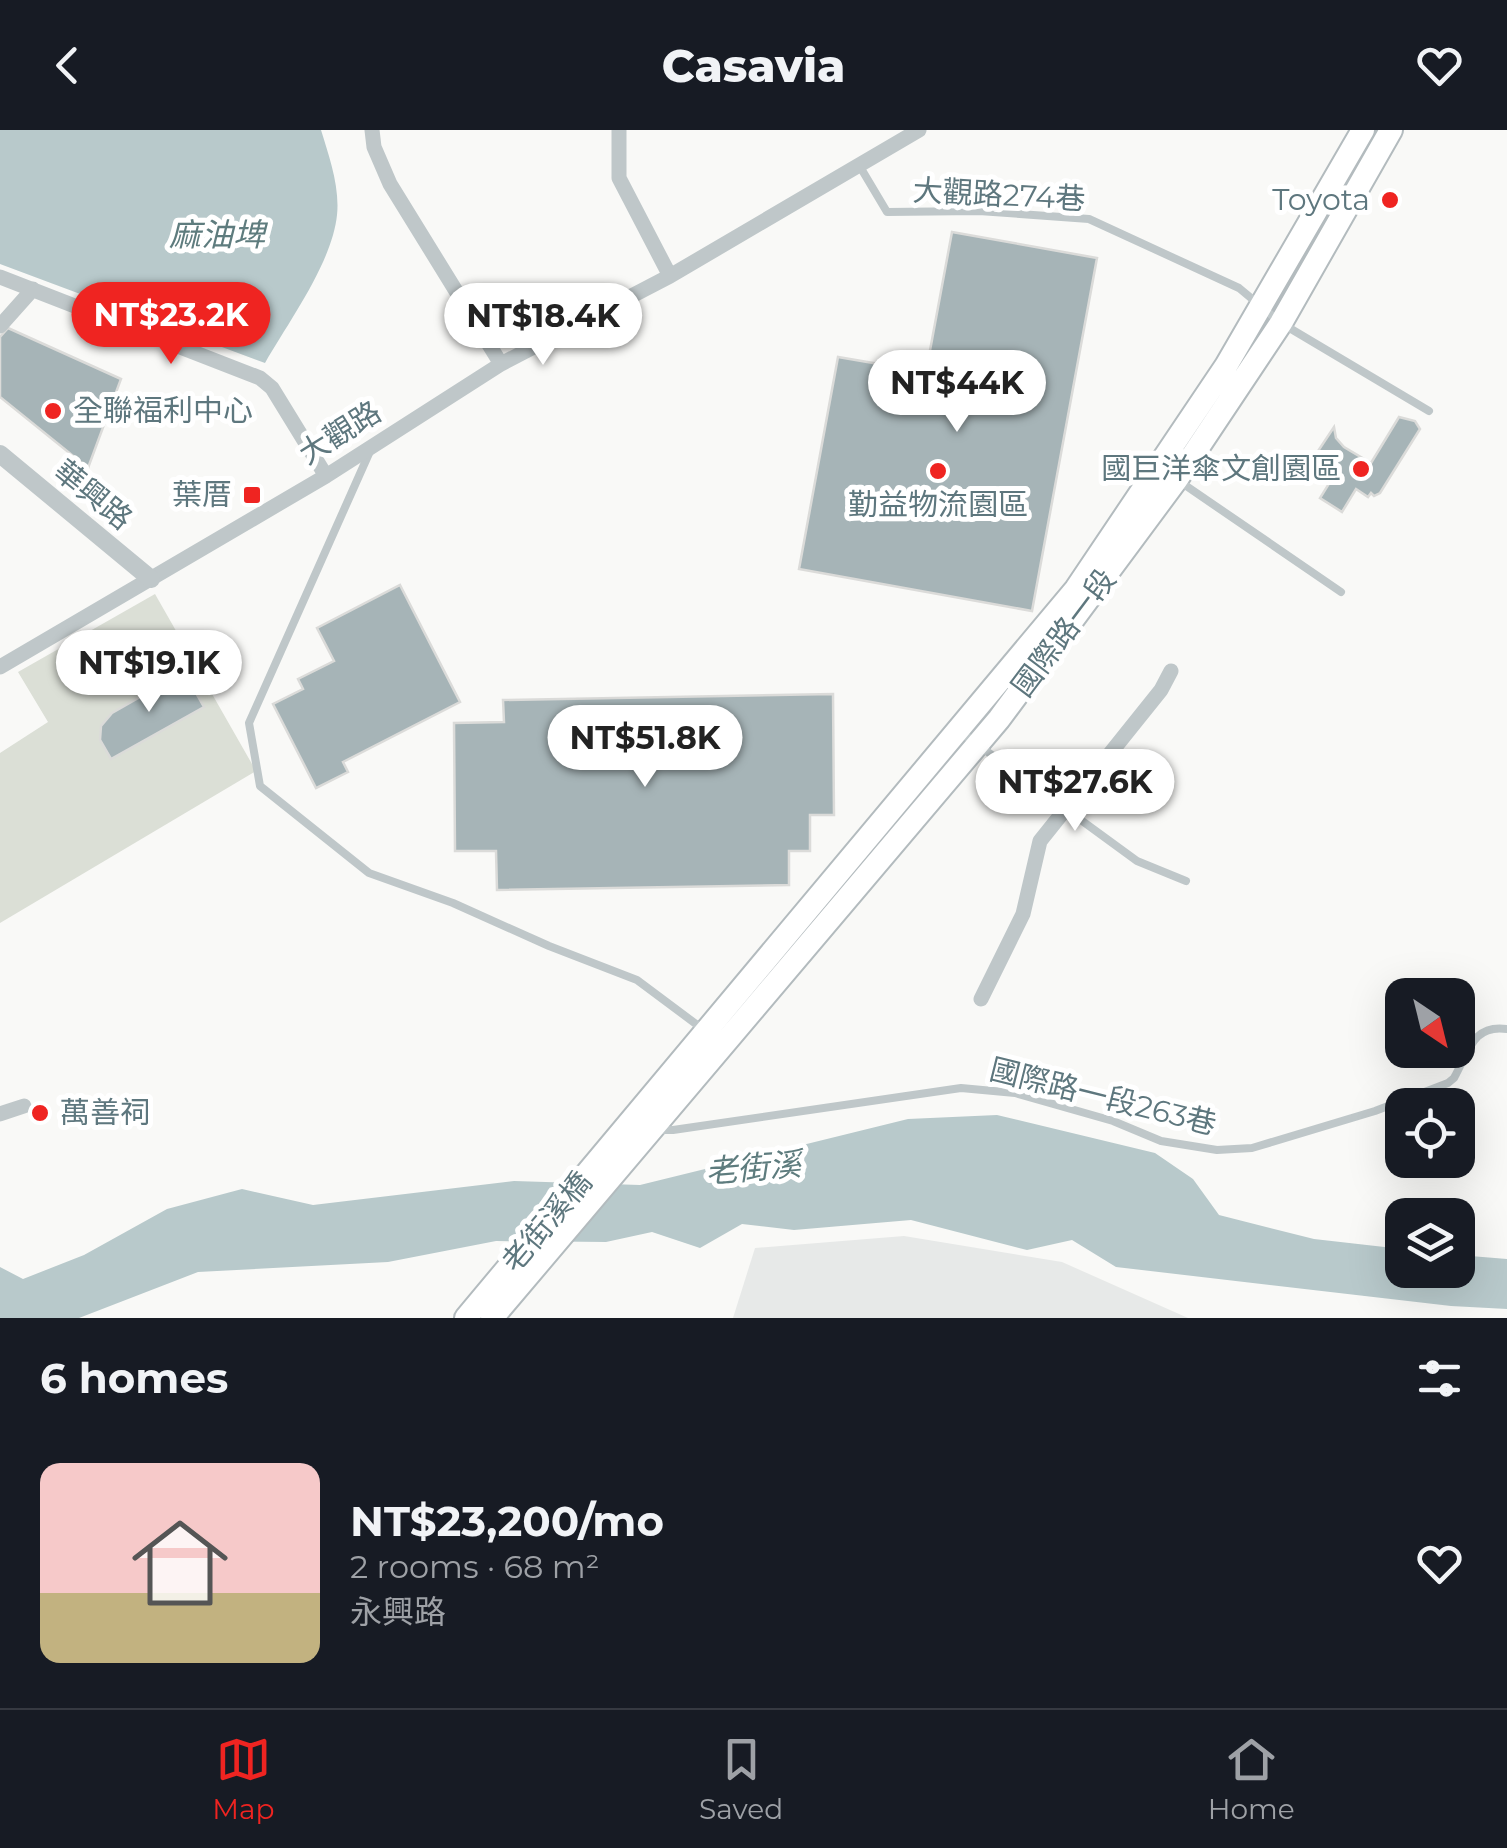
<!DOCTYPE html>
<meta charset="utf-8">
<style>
:root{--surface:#171b24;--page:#20242c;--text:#f1f3f6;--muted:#9ea1a6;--line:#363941;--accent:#ef2421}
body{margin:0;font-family:Montserrat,"Noto Sans TC",sans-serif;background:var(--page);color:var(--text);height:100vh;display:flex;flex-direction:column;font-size:38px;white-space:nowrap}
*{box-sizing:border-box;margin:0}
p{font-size:32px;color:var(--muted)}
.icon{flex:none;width:55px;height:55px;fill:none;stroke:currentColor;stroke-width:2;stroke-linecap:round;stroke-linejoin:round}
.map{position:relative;height:1188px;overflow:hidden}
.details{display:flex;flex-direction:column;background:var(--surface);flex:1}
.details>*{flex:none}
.needle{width:65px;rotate:145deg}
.buttons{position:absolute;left:1385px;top:848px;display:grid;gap:20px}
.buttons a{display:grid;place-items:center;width:90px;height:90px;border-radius:20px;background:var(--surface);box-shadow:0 10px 40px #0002;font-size:50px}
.price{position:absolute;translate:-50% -85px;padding:0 22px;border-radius:35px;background:#fff;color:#222;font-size:32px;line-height:65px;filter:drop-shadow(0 2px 5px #0008)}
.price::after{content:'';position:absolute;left:50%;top:60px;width:30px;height:22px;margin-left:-15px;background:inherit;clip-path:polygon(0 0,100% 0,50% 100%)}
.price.on{background:var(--accent);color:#fff}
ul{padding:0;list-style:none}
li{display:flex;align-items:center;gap:30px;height:250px;padding:0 40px}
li+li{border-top:2px solid var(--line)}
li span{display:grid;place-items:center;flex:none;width:280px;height:200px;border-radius:20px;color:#555}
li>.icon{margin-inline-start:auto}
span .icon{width:120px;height:120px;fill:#fffc;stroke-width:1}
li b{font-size:42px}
h2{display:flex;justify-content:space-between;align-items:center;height:120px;padding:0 40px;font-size:42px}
header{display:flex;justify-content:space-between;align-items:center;height:130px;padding:0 40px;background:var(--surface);font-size:45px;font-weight:800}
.tab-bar{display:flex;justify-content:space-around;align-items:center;height:140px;border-top:2px solid var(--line);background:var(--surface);font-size:28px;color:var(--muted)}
.tab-bar a{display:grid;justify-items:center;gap:5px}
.tab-bar .on{color:var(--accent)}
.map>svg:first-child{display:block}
.built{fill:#e7e9e8}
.green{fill:#dbdfd6}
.water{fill:#b8c9cb}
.building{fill:#a6b4b7;stroke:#dbdbd9;stroke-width:2.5}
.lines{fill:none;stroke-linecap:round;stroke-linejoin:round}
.primary-casing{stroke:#b3bbbe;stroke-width:26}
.service{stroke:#bfc7c9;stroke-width:8}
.minor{stroke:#bfc7c9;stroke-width:15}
.tertiary{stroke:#bfc7c9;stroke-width:18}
.primary{stroke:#fff;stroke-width:22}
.poi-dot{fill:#ef2421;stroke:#fff;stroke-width:4}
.labels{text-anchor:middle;stroke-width:10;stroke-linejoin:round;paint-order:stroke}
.street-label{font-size:30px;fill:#5e777e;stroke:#fff}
.poi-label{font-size:30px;fill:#5e777e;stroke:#fff;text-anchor:end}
.water-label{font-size:32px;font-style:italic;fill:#5e7c7e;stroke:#fff}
</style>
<header><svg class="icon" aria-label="back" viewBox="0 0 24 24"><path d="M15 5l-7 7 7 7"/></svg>Casavia<svg class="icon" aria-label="heart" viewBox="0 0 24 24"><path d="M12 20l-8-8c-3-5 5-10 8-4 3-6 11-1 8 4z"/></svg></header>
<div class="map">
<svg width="1507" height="1188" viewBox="0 0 1507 1188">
<rect width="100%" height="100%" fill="#f9f9f7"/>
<path class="built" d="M904,1106l158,26 126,56h-455l22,-70z"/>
<path class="green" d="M155,464l101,177 -256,152v-170l48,-31 -30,-50z"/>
<path class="water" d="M0,0h321c8,26 19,57 16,85 -5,48 -48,106 -72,148l-265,-99z
M997,985l158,38 38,26 26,36 95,24 88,10v21h56v-15l49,4v50l-56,-3 -335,-39 -44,-27 -45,10 -116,-30 -117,10 -52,-6 -42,24 -48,-16 -46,10 -110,-1 -108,21 -190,10 -119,46h-79v-51l23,12 61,-24 83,-46 75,-20 71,16 201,-24 126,4 268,-66z"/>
<path class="building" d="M952,102l145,26 -65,353 -233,-42 39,-212 88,15z
M8,198l113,51 -33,89 -88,-71v-60z
M1399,287l16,4 5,8 -40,64 -6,3 -3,-3 -3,4 -12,-8 -14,23 -22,-14 15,-24 -23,-14 22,-33 2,11 8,9 27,16z
M400,455l60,117 -117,60 5,10 -32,16 -43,-84 30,-15 -5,-10 36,-18 -17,-33z
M184,542l20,35 -93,52 -11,-19 1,-14 11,-13z
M833,564l1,121h-24v36h-21v34l-292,5 -1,-39h-41l-1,-128 50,-1 -1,-22z"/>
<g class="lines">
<g class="primary-casing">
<path id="primary" d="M466,1188l610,-729 150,-223 137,-236
M492,1188l507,-599 178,-240 104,-156 110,-193"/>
</g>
<path class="service" d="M859,35l28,47 92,-1 110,8 150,69 42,35 148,88
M371,319l-122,274 11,63 109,87 84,30 96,43 88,34 67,50
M1179,351l162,111
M959,601l178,130 49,20
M655,1000h18l288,-42 54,5 98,28 48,20 56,9 35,-2 123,-37 73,-28 6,-5c15,-27 19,-54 53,-49"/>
<path class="minor" d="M372,0l2,17 16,37 111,180
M619,0v48l51,98
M0,147l260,101 12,10 54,88
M0,196l33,-37
M0,537l326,-191 175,-112 169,-88 249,-146
M981,869l42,-85 17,-73 121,-151 10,-19
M0,984l24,-8"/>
<path class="tertiary" d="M0,324l151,125"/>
<use href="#primary" class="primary"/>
</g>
<g class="poi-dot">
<circle cx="1390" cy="70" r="10"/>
<circle cx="53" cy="281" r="10"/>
<circle cx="1361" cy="339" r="10"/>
<circle cx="938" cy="341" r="10"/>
<rect x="242" y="355" width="20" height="20" rx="5"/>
<circle cx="40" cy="983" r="10"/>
</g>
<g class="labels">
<g class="street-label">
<text transform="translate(999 65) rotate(3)" y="10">大觀路274巷</text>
<text transform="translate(340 303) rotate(-32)" y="10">大觀路</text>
<text transform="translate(93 365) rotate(39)" y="10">華興路</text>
<text transform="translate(1064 503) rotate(-53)" y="10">國際路一段</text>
<text transform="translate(1103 967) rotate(14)" y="10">國際路一段263巷</text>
<text transform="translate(547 1092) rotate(-50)" y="10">老街溪橋</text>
</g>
<g class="poi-label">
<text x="1370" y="80">Toyota</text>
<text x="73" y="291" text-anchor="start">全聯福利中心</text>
<text x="1341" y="349">國巨洋傘文創園區</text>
<text x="232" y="375">葉厝</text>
<text x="938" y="385" text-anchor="middle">勤益物流園區</text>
<text x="60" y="993" text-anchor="start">萬善祠</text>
</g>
<g class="water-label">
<text x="217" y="116">麻油埤</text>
<text transform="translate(753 1038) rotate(-5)" y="11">老街溪</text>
</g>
</g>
</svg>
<div class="buttons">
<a><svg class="needle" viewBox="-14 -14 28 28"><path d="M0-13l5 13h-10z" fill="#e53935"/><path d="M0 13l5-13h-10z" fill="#9ea1a6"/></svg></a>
<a><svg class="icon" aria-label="locate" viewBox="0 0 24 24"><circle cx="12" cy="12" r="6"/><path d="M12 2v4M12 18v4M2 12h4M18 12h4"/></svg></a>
<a><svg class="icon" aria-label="layers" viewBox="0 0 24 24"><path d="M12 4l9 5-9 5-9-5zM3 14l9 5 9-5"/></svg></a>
</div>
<b class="price on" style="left:171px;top:237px">NT$23.2K</b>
<b class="price" style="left:543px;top:238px">NT$18.4K</b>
<b class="price" style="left:957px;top:305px">NT$44K</b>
<b class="price" style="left:149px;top:585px">NT$19.1K</b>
<b class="price" style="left:645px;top:660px">NT$51.8K</b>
<b class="price" style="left:1075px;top:704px">NT$27.6K</b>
</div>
<section class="details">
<h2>6 homes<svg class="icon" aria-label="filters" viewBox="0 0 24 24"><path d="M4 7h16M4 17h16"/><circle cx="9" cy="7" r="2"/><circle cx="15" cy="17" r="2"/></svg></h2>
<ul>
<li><span style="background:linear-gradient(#f6c9c9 65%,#c2b280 0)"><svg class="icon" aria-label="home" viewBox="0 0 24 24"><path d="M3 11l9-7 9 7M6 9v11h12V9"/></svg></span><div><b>NT$23,200/mo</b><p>2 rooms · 68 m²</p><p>永興路</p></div><svg class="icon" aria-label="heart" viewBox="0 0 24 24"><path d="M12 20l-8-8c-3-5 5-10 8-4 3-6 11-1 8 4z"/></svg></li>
</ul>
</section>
<nav class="tab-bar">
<a class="on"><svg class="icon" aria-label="map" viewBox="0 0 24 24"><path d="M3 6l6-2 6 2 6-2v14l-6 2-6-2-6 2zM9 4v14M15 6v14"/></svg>Map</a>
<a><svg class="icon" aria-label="saved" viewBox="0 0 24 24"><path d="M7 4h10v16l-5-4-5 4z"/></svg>Saved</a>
<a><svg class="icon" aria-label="home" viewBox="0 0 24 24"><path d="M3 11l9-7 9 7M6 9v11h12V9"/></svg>Home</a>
</nav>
